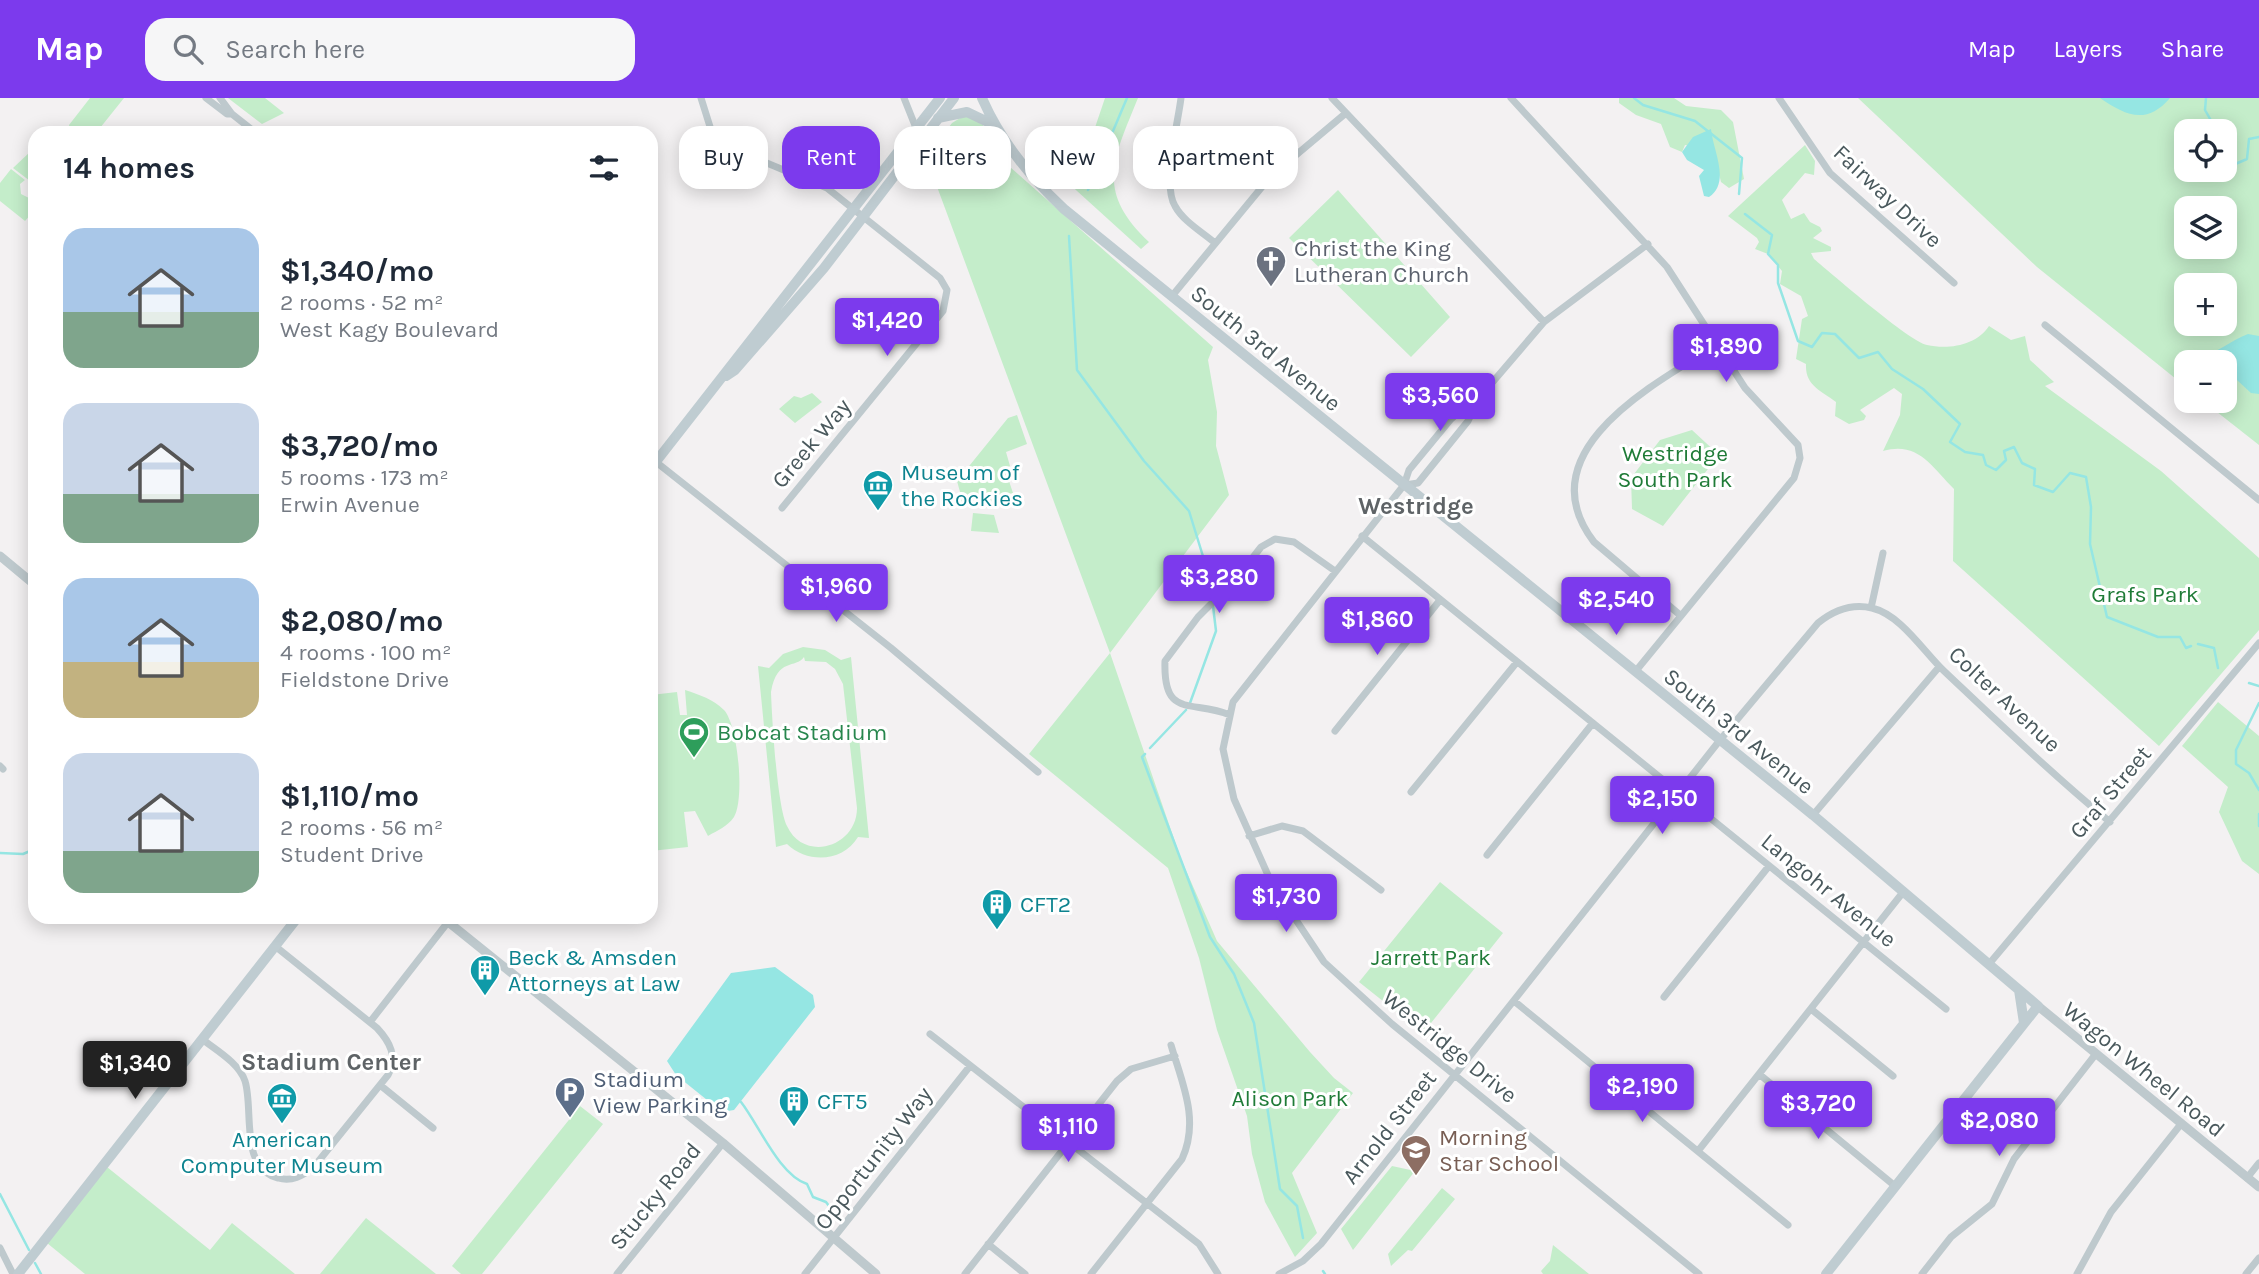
<!DOCTYPE html>
<meta charset="utf-8">
<style>
:root{--surface:#fff;--page:#f6f6f7;--text:#1f2937;--muted:#747a83;--accent:#7c3aed}
body{margin:0;font-family:Karla,sans-serif;background:var(--page);color:var(--text);height:100vh;display:flex;flex-direction:column;font-size:26px;white-space:nowrap}
*{box-sizing:border-box;margin:0}
p{font-size:23px;color:var(--muted)}
.icon{flex:none;width:38px;height:38px;fill:none;stroke:currentColor;stroke-width:2;stroke-linecap:round;stroke-linejoin:round}
.map{position:relative;flex:1;overflow:hidden}
.side{position:absolute;left:28px;top:28px;width:630px;height:798px;display:flex;flex-direction:column;background:var(--surface);border-radius:21px;box-shadow:0 4px 18px #0003}
.side>*{flex:none}
.guide{position:absolute;left:679px;top:28px;width:665px;height:63px;display:flex;gap:14px}
.fabs{position:absolute;left:2174px;top:21px;display:grid;gap:14px}
.fabs a{display:grid;place-items:center;width:63px;height:63px;border-radius:14px;background:var(--surface);box-shadow:0 4px 18px #0003;font-size:35px}
.price{position:absolute;translate:-50% -60px;padding:0 16px;border-radius:7px;background:var(--accent);color:#fff;font-size:23px;line-height:46px;filter:drop-shadow(0 2px 4px #0008)}
.price::after{content:'';position:absolute;left:50%;top:42px;width:21px;height:16px;margin-left:-10px;background:inherit;clip-path:polygon(0 0,100% 0,50% 100%)}
.price.selected{background:#222;color:#fff}
ul{padding:0;list-style:none}
li{display:flex;align-items:center;gap:21px;height:175px;padding:0 35px}
li span{display:grid;place-items:center;flex:none;width:196px;height:140px;border-radius:21px;color:#555}
li>.icon{margin-inline-start:auto}
span .icon{width:84px;height:84px;fill:#fffc;stroke-width:1}
li b{font-size:30px}
h2{display:flex;justify-content:space-between;align-items:center;height:84px;padding:0 35px;font-size:30px}
.chip{padding:0 24px;border-radius:21px;background:var(--surface);box-shadow:0 4px 18px #0003;font-size:24px;line-height:63px}
.chip.selected{background:var(--accent);color:#fff}
header{display:flex;align-items:center;gap:42px;box-sizing:border-box;height:98px;padding:0 35px;background:var(--accent);color:#fff}
header strong{font-size:33px}
nav{display:flex;gap:38px;margin-inline-start:auto;font-size:24px}
.search{width:490px;height:63px;background:var(--page);display:flex;align-items:center;gap:18px;box-sizing:border-box;padding:0 24px;border-radius:21px;color:var(--muted);font-size:26px}
.map>svg:first-child{display:block}
.green{fill:#c4edca;fill-rule:evenodd}
.water{fill:#95e6e3}
.lines{fill:none;stroke-linecap:round;stroke-linejoin:round}
.stream{stroke:#95e6e3;stroke-width:2.5}
.minor{stroke:#bec9cd;stroke-width:7}
.tertiary{stroke:#bec9cd;stroke-width:9}
.secondary{stroke:#bfccd1;stroke-width:10}
.labels{text-anchor:middle;stroke-width:6;stroke-linejoin:round;paint-order:stroke}
.street-label{font-size:23px;fill:#4a595d;stroke:#fff}
.worship-label{font-size:23px;fill:#5b616d;stroke:#fff;text-anchor:start}
.park-label{font-size:23px;fill:#1f7b37;stroke:#fff}
.culture-label{font-size:23px;fill:#0d838f;stroke:#fff;text-anchor:start}
.leisure-label{font-size:23px;fill:#27864d;stroke:#fff;text-anchor:start}
.service-label{font-size:23px;fill:#4e5e75;stroke:#fff;text-anchor:start}
.education-label{font-size:23px;fill:#785e54;stroke:#fff;text-anchor:start}
.neighbourhood-label{font-size:24px;font-weight:bold;fill:#5e6366;stroke:#fff}
</style>
<header>
<strong>Map</strong>
<div class="search"><svg class="icon" aria-label="search" viewBox="0 0 24 24"><circle cx="10" cy="10" r="6"/><path d="M15 15l6 6"/></svg>Search here</div>
<nav><a>Map</a><a>Layers</a><a>Share</a></nav>
</header>
<div class="map">
<svg width="2259" height="1176" viewBox="0 0 2259 1176">
<rect width="100%" height="100%" fill="#f3f1f2"/>
<path class="green" d="M90,0h34l-28,35h-26l-1,-8z
M228,0h37l19,15 -22,11z
M1105,0h33c-24,60 -44,92 11,144l-8,7 -75,-68 18,-21z
M1619,0h55l12,8 35,4 12,12 11,57 -15,9 -8,-6 -8,-33 -28,-4 -3,7 -12,-5 -9,-23 -25,-9 -17,-12z
M1858,0h401v347l-56,-44h21v-39h-38v25l-149,-120zM2186,33h38v39h-38zM2186,110h38v39h-38zM2186,187h38v39h-38z
M965,17l18,10 27,42 203,180 -5,13 9,52 -1,34 13,49 -119,158 71,206 36,82 93,111 24,26 19,15 -61,80 25,60 -22,24 -30,-55 -13,-48 -5,-38 -30,-86 -18,-72 -31,-90 -139,-114 81,-101 -184,-496 26,-34z
M1805,47l10,16 -1,14 -9,-2 -23,27 9,19 13,-6 6,9 10,5 2,4 -9,7 18,9v4l-20,2 3,6c18,15 96,83 113,86 22,5 50,0 62,-19l22,14 14,-4 5,24 24,22 -9,4 116,85 98,87v72l-100,116 -206,-185 1,-72c-23,-23 -36,-48 -71,-38l17,-36 2,-21 -8,-6 -34,22 6,6 -2,4 -15,4 -14,-8 1,-14c-15,-12 -31,-16 -30,-38l-10,-5 6,-40 6,-3 -7,-20 -21,-12 2,-13 -14,-17 -13,-5 4,-7 -2,-4 -29,-22z
M31,53h3v24l-4,6 -17,-13z
M11,71l14,11 -5,4 1,10 12,6v12l-8,9 -25,-20v-18z
M1338,92l112,127 -39,40 -122,-119z
M812,295l10,9 -27,21 -16,-14 15,-13 7,2z
M1017,317l10,29 -21,8 4,14 -5,3 8,24 -22,5 2,10 -39,-3 6,-13 -3,-11 51,-63z
M1692,332l27,25 -56,71 -31,-17 -1,-31 29,-38z
M973,415l21,2 5,18 -28,-2z
M803,549l22,3 16,10 10,-3 18,181 -11,-1c-15,25 -50,27 -71,7l-11,3 -18,-181 11,2 14,-14zM804,559l1,4 21,1 9,7 8,15 14,124c0,39 -53,55 -70,18 -10,-20 -15,-108 -16,-134 6,-35 25,-23 33,-35z
M685,592c15,5 28,9 39,20 14,15 21,89 10,107 -7,10 -16,13 -26,19l-13,-25 -11,1 4,35 -37,4v-156l26,-3 3,23h7z
M2218,604l41,34v138l-17,-13 -23,-49 9,-25 -46,-41z
M1440,784l63,51 -80,100 -64,-51z
M580,1008l23,18 -121,150h-21l-9,-8z
M1392,1068l23,5 -62,79 -12,-21z
M107,1069l103,83 22,-27 63,51h-210l-38,-31z
M1442,1090l13,11 -43,52 -4,-1 -17,16 -3,-12z
M366,1120l70,56h-116z
M1553,1147l36,29h-46l-2,-3 9,-10z"/>
<path class="water" d="M2100,0h70c-24,28 -45,17 -70,0z
M1711,31c2,22 20,53 -2,68l-5,-1 -5,-20 5,-6 -17,-10 -5,-8 11,-15z
M2248,236l11,2v58l-8,-1 -27,-25v-6h-25l2,-6c18,-4 29,-15 47,-22z
M775,869l38,28 2,12 -81,103 -12,2 -46,-37 -9,-14 64,-88z"/>
<g class="lines">
<path class="stream" d="M1634,0l9,7 52,16 47,37 -3,36
M2206,0l-1,12 12,21
M2224,60l9,7 14,-6 2,-20 10,-2
M1088,92l39,-92
M1745,116l27,21 -4,19 10,11v18l20,58 14,6 10,-14 13,1 24,24 19,-6 14,17 31,20 37,35 -10,18 15,10 18,3 3,10 10,5 10,-10 -2,-9 10,-4 8,16 13,6 -1,16 19,7 17,-19 16,4 5,30 -1,37 17,73 51,20h22l6,11 5,-2
M1069,138l8,134 67,91 45,50 21,68 2,19
M2198,546l16,4 4,20
M2249,585l10,3
M1190,605l26,-72 -3,-25
M2259,605l-23,47v14l13,9 10,17
M1150,650l36,-38
M1145,656l-3,3 68,180 24,37 20,49 26,166 17,17 6,32
M2259,716v12
M0,755l23,1 12,-5
M741,1004c18,23 38,73 66,82l6,13 13,5 12,16
M0,1096l29,56
M35,1165l6,11
M1323,1173l2,3"/>
<path class="minor" d="M206,0l21,16h5
M220,0l12,16 24,19
M701,0l11,35 14,13 101,42 113,90 7,12 -4,21 -161,197
M904,0l12,30
M1181,0c-3,25 -19,87 -6,108 8,15 27,26 40,37
M1332,0l212,224
M1511,0l156,169 78,121 53,57 2,13 -6,20 -159,194
M1779,0l51,75 124,110
M1648,146l-104,78 -53,62 -40,35 -42,51 -5,15 -171,217 -10,47 11,50 38,85 52,78 68,62 307,250
M1172,198l99,-120 75,-63
M2045,227l214,175
M651,360l240,190 147,124
M1405,387l13,-2 50,-62 12,-26
M1362,438l584,473
M1871,510l12,-55
M1680,517l-86,-73c-69,-90 60,-158 123,-197
M1230,617c-38,-16 -67,5 -65,-54l33,-44 39,-39 24,-31 14,-8 19,3 41,29
M1335,633l105,-131
M0,668l3,3
M1411,694l106,-130
M1813,717l126,-148
M1249,738l33,-10 21,5 78,59
M1487,757l106,-132
M1989,866l270,-321
M1664,899l105,-131
M1514,903l274,224
M1811,911l82,67
M370,924l78,-100
M930,936l269,210 19,30
M202,941c14,11 37,24 43,42 9,28 -6,88 33,97 14,4 24,-2 35,-10l75,-93c10,-18 2,-33 -11,-47l-102,-82
M1759,976l136,112
M380,987l53,43
M1698,1053l206,-260
M2247,1080l12,-15
M988,1146l37,30
M0,1150l13,26
M617,1176l106,-131
M805,1176l165,-208
M965,1176l152,-193 14,-12 44,-13
M1091,1176l91,-115c18,-39 0,-76 -11,-114
M1279,1176l24,-13 18,-17 399,-504 98,-117c16,-13 33,-20 54,-15 29,7 51,43 72,63 54,51 109,104 166,151
M1922,1176l29,-37 41,-33 22,-45 81,-104
M2077,1176l34,-62 70,-88
M2246,1176l13,-16"/>
<path class="tertiary" d="M0,458l35,29
M442,819l281,226 153,131
M2038,908l221,181"/>
<path class="secondary" d="M982,0c19,44 48,79 82,111l749,606 225,191 -212,268
M938,20l29,-6 25,12
M726,278l9,-6 89,-102 130,-170
M651,370l289,-370
M2019,892l5,33
M18,1176l280,-357"/>
</g>
<defs>
<g id="church-pin" transform="scale(1.575)"><path d="M0 17L-7.5 6A9.5 9.5 0 1 1 7.5 6Z" fill="#6b7280" stroke="#fff"/><path d="M-1.2-6h2.4v3.5h3.3v2.4h-3.3V6h-2.4V-.1h-3.3v-2.4h3.3Z" fill="#fff"/></g>
<g id="museum-pin" transform="scale(1.575)"><path d="M0 17L-7.5 6A9.5 9.5 0 1 1 7.5 6Z" fill="#0f9aa8" stroke="#fff"/><path d="M0-6L6-3V-2H-6V-3ZM-5-1h2V3h-2ZM-1-1h2V3h-2ZM3-1h2V3H3ZM-6 4H6V6H-6Z" fill="#fff"/></g>
<g id="stadium-pin" transform="scale(1.575)"><path d="M0 17L-7.5 6A9.5 9.5 0 1 1 7.5 6Z" fill="#2e9e5b" stroke="#fff"/><path d="M0-5a6.5 5 0 1 0 0 10a6.5 5 0 1 0 0-10ZM-3.5-1.8h7v3.6h-7Z" fill="#fff"/></g>
<g id="building-pin" transform="scale(1.575)"><path d="M0 17L-7.5 6A9.5 9.5 0 1 1 7.5 6Z" fill="#0f9aa8" stroke="#fff"/><path d="M-4-6H4V6H1V3H-1V6H-4ZM-2.5-4.3h1.7v1.8h-1.7ZM.8-4.3h1.7v1.8H.8ZM-2.5-1h1.7V.8h-1.7ZM.8-1h1.7V.8H.8Z" fill="#fff"/></g>
<g id="parking-pin" transform="scale(1.575)"><path d="M0 17L-7.5 6A9.5 9.5 0 1 1 7.5 6Z" fill="#5c6f8a" stroke="#fff"/><path d="M-3.5-5.5H1a3.5 3.5 0 0 1 0 7H-1V5.5H-3.5ZM-1-3.4V-.6H.8a1.4 1.4 0 0 0 0-2.8Z" fill="#fff"/></g>
<g id="school-pin" transform="scale(1.575)"><path d="M0 17L-7.5 6A9.5 9.5 0 1 1 7.5 6Z" fill="#8d6e63" stroke="#fff"/><path d="M0-5L7-2L0 1L-7-2ZM-4 1L0 2.5L4 1V4Q0 6-4 4Z" fill="#fff"/></g>
</defs>
<g fill-rule="evenodd">
<use href="#church-pin" x="1271" y="163"/>
<use href="#museum-pin" x="878" y="387"/>
<use href="#stadium-pin" x="694" y="634"/>
<use href="#building-pin" x="997" y="806"/>
<use href="#building-pin" x="485" y="872"/>
<use href="#parking-pin" x="570" y="994"/>
<use href="#museum-pin" x="282" y="1000"/>
<use href="#building-pin" x="794" y="1003"/>
<use href="#school-pin" x="1416" y="1052"/>
</g>
<g class="labels">
<g class="street-label">
<text transform="translate(1888 98) rotate(43)" y="8">Fairway Drive</text>
<text transform="translate(1266 250) rotate(39)" y="8">South 3rd Avenue</text>
<text transform="translate(811 345) rotate(-50)" y="8">Greek Way</text>
<text transform="translate(2005 601) rotate(43)" y="8">Colter Avenue</text>
<text transform="translate(1739 633) rotate(39)" y="8">South 3rd Avenue</text>
<text transform="translate(2110 694) rotate(-50)" y="8">Graf Street</text>
<text transform="translate(1829 792) rotate(39)" y="8">Langohr Avenue</text>
<text transform="translate(1450 948) rotate(39)" y="8">Westridge Drive</text>
<text transform="translate(2144 971) rotate(39)" y="8">Wagon Wheel Road</text>
<text transform="translate(1389 1029) rotate(-52)" y="8">Arnold Street</text>
<text transform="translate(873 1060) rotate(-52)" y="8">Opportunity Way</text>
<text transform="translate(655 1098) rotate(-51)" y="8">Stucky Road</text>
</g>
<g class="worship-label">
<text x="1294" y="158">Christ the King<tspan x="1294" dy="26">Lutheran Church</tspan></text>
</g>
<g class="park-label">
<text x="1675" y="363">Westridge<tspan x="1675" dy="26">South Park</tspan></text>
<text x="2145" y="504">Grafs Park</text>
<text x="1431" y="867">Jarrett Park</text>
<text x="1290" y="1008">Alison Park</text>
</g>
<g class="culture-label">
<text x="901" y="382">Museum of<tspan x="901" dy="26">the Rockies</tspan></text>
<text x="1020" y="814">CFT2</text>
<text x="508" y="867">Beck &amp; Amsden<tspan x="508" dy="26">Attorneys at Law</tspan></text>
<text x="817" y="1011">CFT5</text>
<text x="282" y="1049" text-anchor="middle">American<tspan x="282" dy="26">Computer Museum</tspan></text>
</g>
<g class="leisure-label">
<text x="717" y="642">Bobcat Stadium</text>
</g>
<g class="service-label">
<text x="593" y="989">Stadium<tspan x="593" dy="26">View Parking</tspan></text>
</g>
<g class="education-label">
<text x="1439" y="1047">Morning<tspan x="1439" dy="26">Star School</tspan></text>
</g>
<g class="neighbourhood-label">
<text x="1416" y="416">Westridge</text>
<text x="331" y="972">Stadium Center</text>
</g>
</g>
</svg>
<div class="fabs">
<a><svg class="icon" aria-label="locate" viewBox="0 0 24 24"><circle cx="12" cy="12" r="6"/><path d="M12 2v4M12 18v4M2 12h4M18 12h4"/></svg></a>
<a><svg class="icon" aria-label="layers" viewBox="0 0 24 24"><path d="M12 4l9 5-9 5-9-5zM3 14l9 5 9-5"/></svg></a>
<a>+</a>
<a>−</a>
</div>
<b class="price" style="left:887px;top:260px">$1,420</b>
<b class="price" style="left:1726px;top:286px">$1,890</b>
<b class="price" style="left:1440px;top:335px">$3,560</b>
<b class="price" style="left:1219px;top:517px">$3,280</b>
<b class="price" style="left:836px;top:526px">$1,960</b>
<b class="price" style="left:1616px;top:539px">$2,540</b>
<b class="price" style="left:1377px;top:559px">$1,860</b>
<b class="price" style="left:1662px;top:738px">$2,150</b>
<b class="price" style="left:1286px;top:836px">$1,730</b>
<b class="price selected" style="left:135px;top:1003px">$1,340</b>
<b class="price" style="left:1642px;top:1026px">$2,190</b>
<b class="price" style="left:1818px;top:1043px">$3,720</b>
<b class="price" style="left:1999px;top:1060px">$2,080</b>
<b class="price" style="left:1068px;top:1066px">$1,110</b>
<div class="guide">
<a class="chip">Buy</a>
<a class="chip selected">Rent</a>
<a class="chip">Filters</a>
<a class="chip">New</a>
<a class="chip">Apartment</a>
</div>
<section class="side">
<h2>14 homes<svg class="icon" aria-label="filters" viewBox="0 0 24 24"><path d="M4 7h16M4 17h16"/><circle cx="9" cy="7" r="2"/><circle cx="15" cy="17" r="2"/></svg></h2>
<ul>
<li><span style="background:linear-gradient(#a9c7e8 60%,#7fa58c 0)"><svg class="icon" aria-label="home" viewBox="0 0 24 24"><path d="M3 11l9-7 9 7M6 9v11h12V9"/></svg></span><div><b>$1,340/mo</b><p>2 rooms · 52 m²</p><p>West Kagy Boulevard</p></div></li>
<li><span style="background:linear-gradient(#c9d6e8 65%,#7fa58c 0)"><svg class="icon" aria-label="home" viewBox="0 0 24 24"><path d="M3 11l9-7 9 7M6 9v11h12V9"/></svg></span><div><b>$3,720/mo</b><p>5 rooms · 173 m²</p><p>Erwin Avenue</p></div></li>
<li><span style="background:linear-gradient(#a9c7e8 60%,#c2b280 0)"><svg class="icon" aria-label="home" viewBox="0 0 24 24"><path d="M3 11l9-7 9 7M6 9v11h12V9"/></svg></span><div><b>$2,080/mo</b><p>4 rooms · 100 m²</p><p>Fieldstone Drive</p></div></li>
<li><span style="background:linear-gradient(#c9d6e8 70%,#7fa58c 0)"><svg class="icon" aria-label="home" viewBox="0 0 24 24"><path d="M3 11l9-7 9 7M6 9v11h12V9"/></svg></span><div><b>$1,110/mo</b><p>2 rooms · 56 m²</p><p>Student Drive</p></div></li>
</ul>
</section>
</div>
